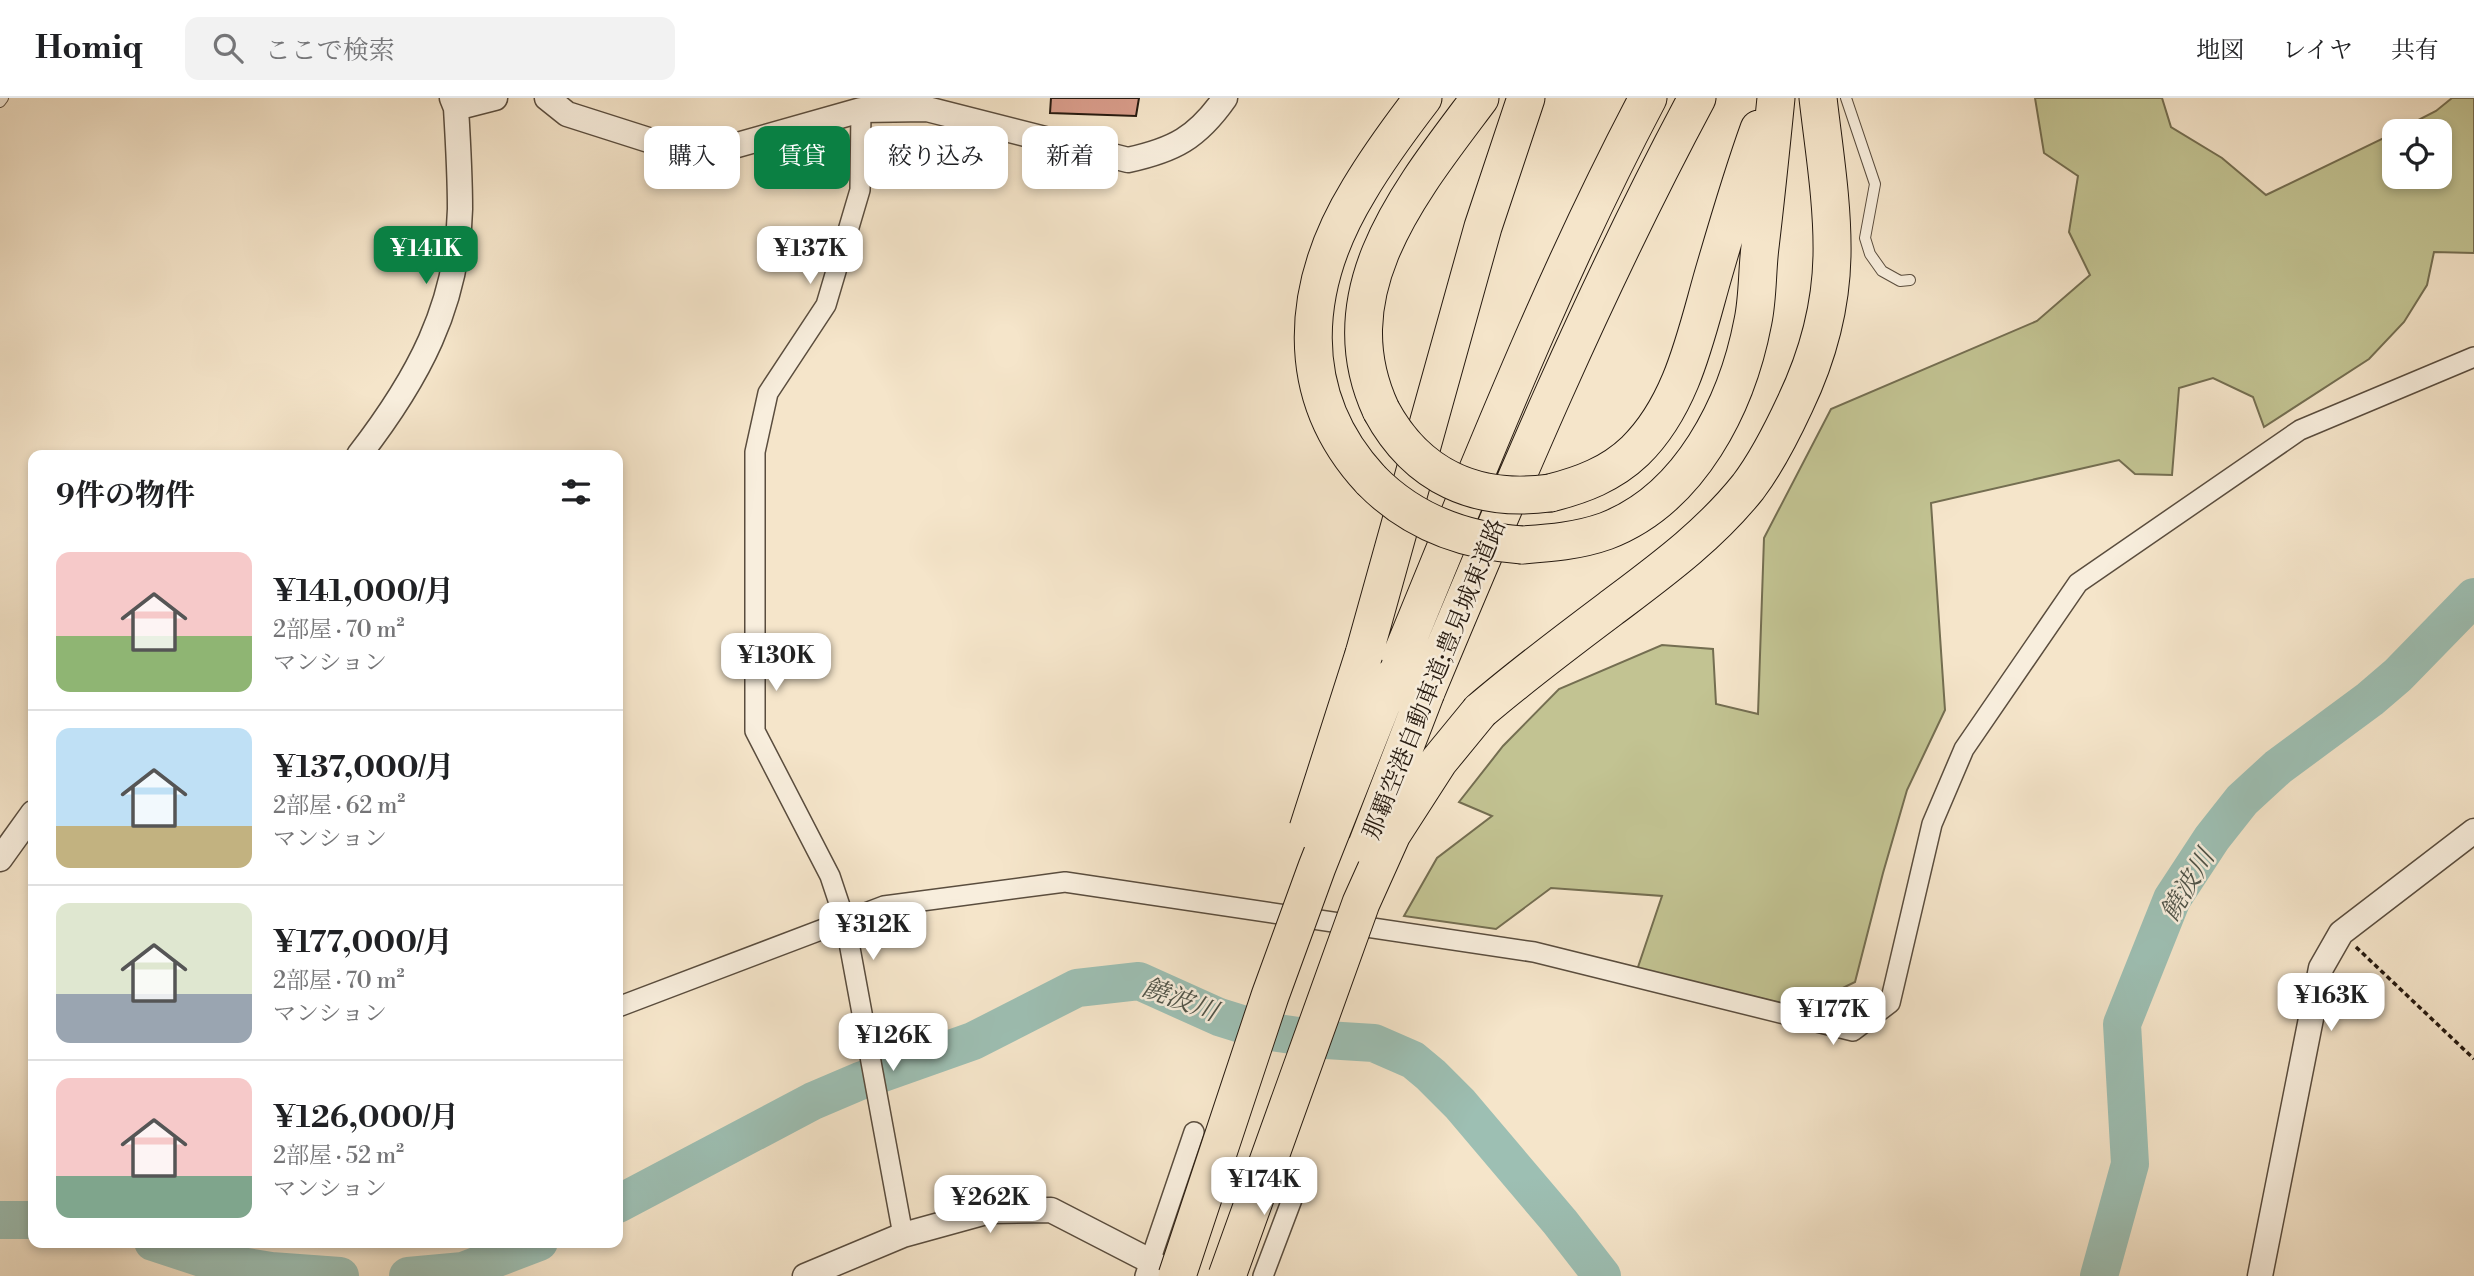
<!DOCTYPE html>
<html lang="ja">
<meta charset="utf-8">
<style>
:root{--surface:#fff;--page:#f2f2f2;--text:#202124;--muted:#757577;--line:#e0e0e0;--accent:#0b8043}
body{margin:0;font-family:"Libre Bodoni","Noto Serif JP",serif;background:var(--page);color:var(--text);height:100vh;display:flex;flex-direction:column;font-size:26px;white-space:nowrap}
*{box-sizing:border-box;margin:0}
p{font-size:23px;color:var(--muted)}
.icon{flex:none;width:38px;height:38px;fill:none;stroke:currentColor;stroke-width:2;stroke-linecap:round;stroke-linejoin:round}
.map{position:relative;flex:1;overflow:hidden}
.sheet{position:absolute;left:28px;top:352px;width:595px;height:798px;display:flex;flex-direction:column;background:var(--surface);border-radius:14px;box-shadow:0 4px 10px #0003}
.sheet>*{flex:none}
.banner{position:absolute;left:644px;top:28px;width:665px;height:63px;display:flex;gap:14px}
.controls{position:absolute;left:2382px;top:21px;display:grid;gap:14px}
.controls a{display:grid;place-items:center;width:70px;height:70px;border-radius:14px;background:var(--surface);box-shadow:0 4px 10px #0003;font-size:35px}
.price{position:absolute;translate:-50% -60px;padding:0 16px;border-radius:14px;background:#fff;color:#222;font-size:23px;line-height:46px;filter:drop-shadow(0 2px 4px #0008)}
.price::after{content:'';position:absolute;left:50%;top:42px;width:21px;height:16px;margin-left:-10px;background:inherit;clip-path:polygon(0 0,100% 0,50% 100%)}
.price.selected{background:var(--accent);color:#fff}
ul{padding:0;list-style:none}
li{display:flex;align-items:center;gap:21px;height:175px;padding:0 28px}
li+li{border-top:2px solid var(--line)}
li span{display:grid;place-items:center;flex:none;width:196px;height:140px;border-radius:14px;color:#555}
li>.icon{margin-inline-start:auto}
span .icon{width:84px;height:84px;fill:#fffc;stroke-width:1}
li b{font-size:30px}
h2{display:flex;justify-content:space-between;align-items:center;height:84px;padding:0 28px;font-size:30px}
.pill{padding:0 24px;border-radius:14px;background:var(--surface);box-shadow:0 4px 10px #0003;font-size:24px;line-height:63px}
.pill.selected{background:var(--accent);color:#fff}
header{display:flex;align-items:center;gap:42px;box-sizing:border-box;height:98px;padding:0 35px;background:var(--surface);border-bottom:2px solid var(--line)}
header strong{font-size:33px}
nav{display:flex;gap:38px;margin-inline-start:auto;font-size:24px}
.search{width:490px;height:63px;background:var(--page);display:flex;align-items:center;gap:18px;box-sizing:border-box;padding:0 24px;border-radius:14px;color:var(--muted);font-size:26px}
.map>svg:first-child{display:block}
.green{fill:#c2c392;stroke:#746e51;stroke-width:2}
.lines{fill:none;stroke-linecap:round;stroke-linejoin:round}
.river{stroke:#9dbfb3;stroke-width:38}
.building{fill:#d89c8a;stroke:#261a10;stroke-width:2}
.service-casing{stroke:#5a4d3e;stroke-width:12}
.minor-casing{stroke:#5a4d3e;stroke-width:22}
.tertiary-casing{stroke:#5a4d3e;stroke-width:27}
.motorway-casing{stroke:#261a10;stroke-width:39}
.path{stroke:#261a10;stroke-width:3.5;stroke-dasharray:5 3.5;stroke-linecap:butt}
.service{stroke:#f8eedd;stroke-width:10}
.minor{stroke:#f8eedd;stroke-width:19}
.tertiary{stroke:#f8eedd;stroke-width:24}
.motorway{stroke:#f5e5ca;stroke-width:37}
.motorway-bridge-casing{stroke:#261a10;stroke-width:39;stroke-linecap:butt}
.motorway-bridge{stroke:#f5e5ca;stroke-width:37}
.labels{text-anchor:middle;stroke-width:5;stroke-linejoin:round;paint-order:stroke}
.street-label{font-size:24px;fill:#261a10;stroke:#f8eedd}
.water-label{font-size:26px;font-style:italic;fill:#505449;stroke:#f8eedd}
</style>
<header>
<strong>Homiq</strong>
<div class="search"><svg class="icon" aria-label="search" viewBox="0 0 24 24"><circle cx="10" cy="10" r="6"/><path d="M15 15l6 6"/></svg>ここで検索</div>
<nav><a>地図</a><a>レイヤ</a><a>共有</a></nav>
</header>
<div class="map">
<svg width="2474" height="1178" viewBox="0 0 2474 1178">
<rect width="100%" height="100%" fill="#f5e5ca"/>
<filter id="stains"><feTurbulence type="fractalNoise" baseFrequency=".00286" numOctaves="4"/><feColorMatrix values="0 0 0 0 .2 0 0 0 0 .09 0 0 0 0 .02 0 0 0 .5 -.17"/></filter>
<radialGradient id="worn" r=".72"><stop offset=".6" stop-color="#630" stop-opacity="0"/><stop offset="1" stop-color="#630" stop-opacity=".3"/></radialGradient>
<path class="green" d="M2035,0h127l9,29 51,31 44,37 128,-62v44h46v-46h-43l39,-20 16,-13h22v155l-40,-1 -7,33 -23,37 -35,37 -105,68 -11,-30 -40,-19 -34,10 -7,87 -37,-1 -16,-14 -188,43 14,207 -38,80 -24,83 -28,109 -53,26 -165,-38 25,-74 -111,-8 -55,41 -92,-13 33,-58 55,-42 -33,-14 44,-56 56,-57 103,-44 51,4 3,55 42,10 6,-176 67,-129 206,-88 53,-46 -21,-43 9,-56 -34,-23z"/>
<g class="lines">
<path class="river" d="M618,1106l195,-103 47,-20 113,-40 104,-53 62,-7 80,36 45,14 62,9 48,3 39,17 18,15 29,29 100,118 42,54
M0,1122h33
M153,1144l58,19 60,10 69,5
M408,1178l55,-5 76,-29
M2099,1178l31,-112 -8,-140 50,-125 40,-61 30,-38 36,-33 92,-68 28,-24 76,-78"/>
</g>
<path class="building" d="M1051,0h88l-3,18 -86,-3z"/>
<g class="lines">
<g class="service-casing">
<path id="service" d="M1846,0l29,86 -10,54 5,16 12,17 18,10 10,-1
M0,4l3,-4"/>
</g>
<g class="minor-casing">
<path id="minor" d="M861,12l-1,80 -34,115 -58,88 -13,59v279l75,145 15,45 58,314
M618,909l266,-101 181,-24 469,70 319,79 37,-28 42,-179 32,-75 114,-166 222,-153 174,-73
M1145,1178l49,-144
M1263,1178l39,-103"/>
</g>
<g class="tertiary-casing">
<path id="tertiary" d="M547,0l20,16 116,37h33l145,-41 66,-1 201,51c46,-10 69,-22 97,-62
M456,10l39,-10
M359,357c58,-75 99,-149 101,-246 0,-34 -2,-68 -4,-101l-4,-10
M0,761l33,-46
M805,1178l98,-41 87,-24 61,-1 99,51 24,15
M2260,1178l61,-308 20,-35 133,-102"/>
</g>
<g class="motorway-casing">
<path id="motorway" d="M1381,312c-55,-119 31,-221 99,-312
M1371,382c-80,-86 -70,-195 -12,-290 19,-32 41,-62 64,-92
M1550,395c32,-8 61,-19 85,-42 48,-47 61,-117 79,-179 14,-48 28,-96 45,-143
M1522,447c28,-2 56,-4 84,-14 84,-32 131,-126 147,-210 5,-24 4,-50 7,-74 6,-50 11,-99 16,-149
M1364,556l119,-427 43,-129
M1392,580c81,-195 157,-393 256,-580
M1426,594c84,-201 168,-402 271,-594
M1480,613c42,-36 86,-69 130,-102 49,-37 99,-73 138,-122 19,-25 34,-55 47,-83 22,-46 36,-97 37,-148 1,-52 -8,-106 -14,-158"/>
</g>
<path class="path" d="M2356,849l118,112"/>
<use href="#service" class="service"/>
<use href="#minor" class="minor"/>
<use href="#tertiary" class="tertiary"/>
<use href="#motorway" class="motorway"/>
<g class="motorway-bridge-casing">
<path id="motorway-bridge" d="M1381,312c36,67 96,93 169,83
M1371,382c41,42 93,61 151,65
M1308,731l56,-175
M1367,747l59,-153
M1177,1178l93,-280 47,-129 75,-189
M1227,1178l134,-373 31,-69 47,-73 41,-50"/>
</g>
<use href="#motorway-bridge" class="motorway-bridge"/>
</g>
<g class="labels">
<g class="street-label">
<text transform="translate(1434 581) rotate(-68)" y="8">那覇空港自動車道;豊見城東道路</text>
</g>
<g class="water-label">
<text transform="translate(2187 787) rotate(-59)" y="9">饒波川</text>
<text transform="translate(1180 901) rotate(20)" y="9">饒波川</text>
</g>
</g>
<rect width="100%" height="100%" filter="url(#stains)"/>
<rect width="100%" height="100%" fill="url(#worn)"/>
</svg>
<div class="controls">
<a><svg class="icon" aria-label="locate" viewBox="0 0 24 24"><circle cx="12" cy="12" r="6"/><path d="M12 2v4M12 18v4M2 12h4M18 12h4"/></svg></a>
</div>
<b class="price selected" style="left:426px;top:188px">¥141K</b>
<b class="price" style="left:810px;top:188px">¥137K</b>
<b class="price" style="left:776px;top:595px">¥130K</b>
<b class="price" style="left:873px;top:864px">¥312K</b>
<b class="price" style="left:2331px;top:935px">¥163K</b>
<b class="price" style="left:1833px;top:949px">¥177K</b>
<b class="price" style="left:893px;top:975px">¥126K</b>
<b class="price" style="left:1264px;top:1119px">¥174K</b>
<b class="price" style="left:990px;top:1137px">¥262K</b>
<div class="banner">
<a class="pill">購入</a>
<a class="pill selected">賃貸</a>
<a class="pill">絞り込み</a>
<a class="pill">新着</a>
</div>
<section class="sheet">
<h2>9件の物件<svg class="icon" aria-label="filters" viewBox="0 0 24 24"><path d="M4 7h16M4 17h16"/><circle cx="9" cy="7" r="2"/><circle cx="15" cy="17" r="2"/></svg></h2>
<ul>
<li><span style="background:linear-gradient(#f6c9c9 60%,#8fb573 0)"><svg class="icon" aria-label="home" viewBox="0 0 24 24"><path d="M3 11l9-7 9 7M6 9v11h12V9"/></svg></span><div><b>¥141,000/月</b><p>2部屋 · 70 m²</p><p>マンション</p></div></li>
<li><span style="background:linear-gradient(#bfe0f5 70%,#c2b280 0)"><svg class="icon" aria-label="home" viewBox="0 0 24 24"><path d="M3 11l9-7 9 7M6 9v11h12V9"/></svg></span><div><b>¥137,000/月</b><p>2部屋 · 62 m²</p><p>マンション</p></div></li>
<li><span style="background:linear-gradient(#dfe7d0 65%,#9aa5b1 0)"><svg class="icon" aria-label="home" viewBox="0 0 24 24"><path d="M3 11l9-7 9 7M6 9v11h12V9"/></svg></span><div><b>¥177,000/月</b><p>2部屋 · 70 m²</p><p>マンション</p></div></li>
<li><span style="background:linear-gradient(#f6c9c9 70%,#7fa58c 0)"><svg class="icon" aria-label="home" viewBox="0 0 24 24"><path d="M3 11l9-7 9 7M6 9v11h12V9"/></svg></span><div><b>¥126,000/月</b><p>2部屋 · 52 m²</p><p>マンション</p></div></li>
</ul>
</section>
</div>
